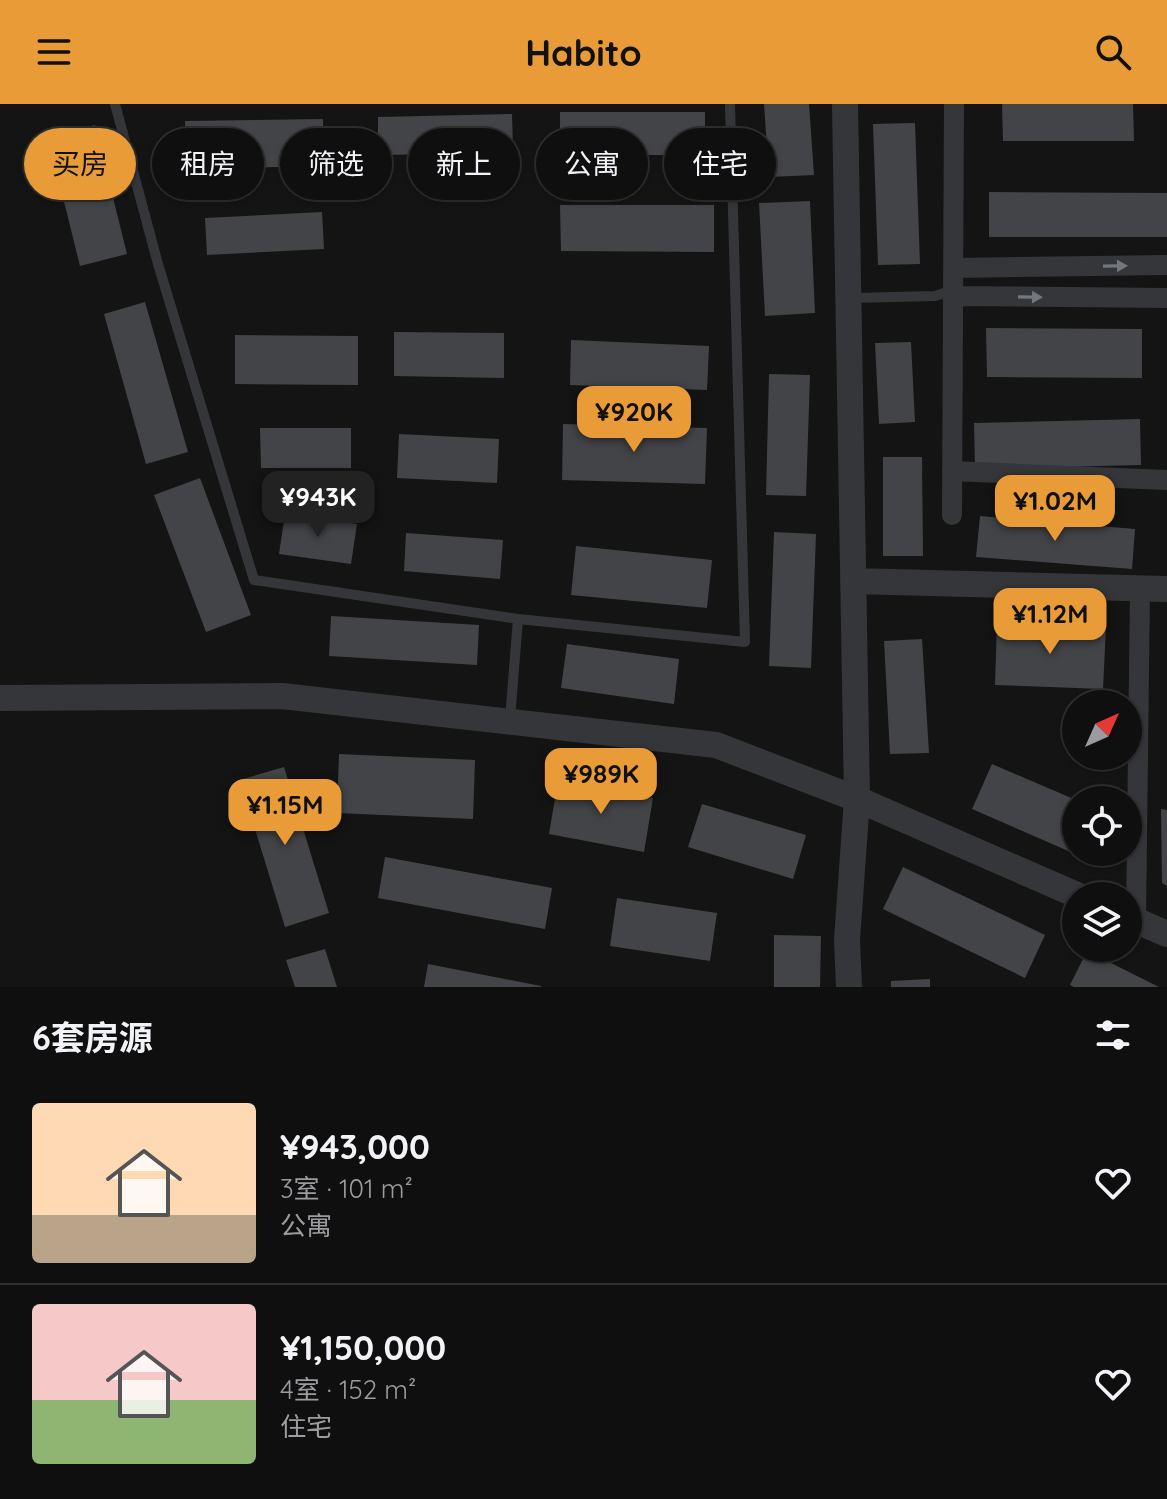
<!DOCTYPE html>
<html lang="zh">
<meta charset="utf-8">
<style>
:root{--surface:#0f0f10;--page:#181819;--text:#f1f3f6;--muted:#9b9c9f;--line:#2f2f30;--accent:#e99b37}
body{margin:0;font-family:Quicksand,"Noto Sans SC",sans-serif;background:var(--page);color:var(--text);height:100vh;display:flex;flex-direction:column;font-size:30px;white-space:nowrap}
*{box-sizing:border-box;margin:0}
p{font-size:26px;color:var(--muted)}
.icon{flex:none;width:44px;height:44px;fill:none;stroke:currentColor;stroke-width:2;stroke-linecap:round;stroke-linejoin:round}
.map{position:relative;height:883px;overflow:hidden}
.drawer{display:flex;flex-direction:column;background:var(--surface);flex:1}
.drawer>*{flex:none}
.top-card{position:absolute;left:24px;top:24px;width:1120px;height:72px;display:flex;gap:16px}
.needle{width:52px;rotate:45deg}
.buttons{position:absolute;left:1062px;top:586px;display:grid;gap:16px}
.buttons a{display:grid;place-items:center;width:80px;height:80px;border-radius:50%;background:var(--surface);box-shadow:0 2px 6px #0004,0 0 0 2px var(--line);font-size:40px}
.price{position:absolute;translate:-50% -68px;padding:0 18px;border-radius:16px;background:var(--accent);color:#111;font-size:26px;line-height:52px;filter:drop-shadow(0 2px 4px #0008)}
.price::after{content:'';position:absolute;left:50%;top:48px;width:24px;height:18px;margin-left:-12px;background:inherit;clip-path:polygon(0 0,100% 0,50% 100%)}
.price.selected{background:#222;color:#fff}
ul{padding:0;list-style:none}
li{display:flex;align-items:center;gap:24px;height:200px;padding:0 32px}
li+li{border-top:2px solid var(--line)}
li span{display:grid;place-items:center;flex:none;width:224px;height:160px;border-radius:8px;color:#555}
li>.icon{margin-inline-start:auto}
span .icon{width:96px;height:96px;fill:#fffc;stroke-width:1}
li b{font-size:34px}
h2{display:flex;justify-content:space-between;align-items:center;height:96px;padding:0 32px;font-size:34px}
.pill{padding:0 28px;border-radius:36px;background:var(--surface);box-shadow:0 2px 6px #0004,0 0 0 2px var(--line);font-size:28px;line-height:72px}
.pill.selected{background:var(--accent);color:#111}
header{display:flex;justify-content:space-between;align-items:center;height:104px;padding:0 32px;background:var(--accent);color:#111;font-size:36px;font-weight:700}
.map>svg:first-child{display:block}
.building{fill:#434448}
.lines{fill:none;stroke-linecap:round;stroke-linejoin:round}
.service{stroke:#35363a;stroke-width:10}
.minor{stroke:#35363a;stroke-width:20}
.tertiary{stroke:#35363a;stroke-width:26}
.oneway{fill:#73777e}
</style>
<header><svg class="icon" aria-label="menu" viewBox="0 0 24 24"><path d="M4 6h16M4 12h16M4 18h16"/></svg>Habito<svg class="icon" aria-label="search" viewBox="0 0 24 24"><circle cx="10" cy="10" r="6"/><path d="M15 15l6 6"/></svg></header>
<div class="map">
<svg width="1167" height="883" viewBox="0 0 1167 883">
<rect width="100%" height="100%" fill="#141415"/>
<path class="building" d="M764,0h45l5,71 -45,2z
M1002,0h131l1,37h-131z
M560,8h145v43h-145z
M512,10l1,39 -135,2v-38z
M323,15l1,47 -138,3 -1,-48z
M915,19l5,141 -42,1 -5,-141z
M95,21l32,129 -47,12 -32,-129z
M989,88l178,1v44h-178z
M810,97l5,112 -50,3 -6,-113z
M560,101h154v47l-153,-1z
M322,108l2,37 -117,6 -2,-37z
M145,198l43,150 -42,12 -42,-150z
M986,224l156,1v49l-155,-1z
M394,228l110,1v45l-110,-2z
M235,231l123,1v49l-123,-1z
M571,236l138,6 -2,44 -137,-5z
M911,238l4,80 -36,2 -4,-81z
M769,270l41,1 -4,121 -40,-1z
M1140,315l1,46 -166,4 -1,-46z
M563,320l144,4 -2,56 -143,-4z
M260,324h91v40h-90z
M399,330l100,5 -2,44 -100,-5z
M883,353h39l1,99h-40z
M200,374l51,137 -45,17 -52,-137z
M285,410l72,10 -6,40 -72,-10z
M980,412l155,13 -3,40 -156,-12z
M774,428l42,2 -5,134 -42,-2z
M406,429l97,7 -3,39 -96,-8z
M576,442l136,14 -5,48 -136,-13z
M331,512l148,9 -2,40 -148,-9z
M997,518l109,5 -3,62 -108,-4z
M922,535l7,114 -39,1 -6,-113z
M567,540l112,15 -5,45 -113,-16z
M339,650l136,6 -2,59 -136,-6z
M992,660l84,36v52h17l-4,8 -117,-51z
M284,663l45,146 -44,14 -45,-147z
M558,676l95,18 -9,54 -95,-18z
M702,700l104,31 -13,44 -105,-32z
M1161,705l6,1v76l-5,-3z
M385,753l167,31 -7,41 -167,-31z
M903,763l142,68 -20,43 -142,-69z
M617,794l100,15 -7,48 -100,-15z
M774,831l47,1 -1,51h-46z
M325,845l12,38h-42l-9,-27z
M1087,847l72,36h-85l-4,-2z
M428,860l113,22v1h-117z
M930,875v8h-39v-6z"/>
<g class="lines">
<path class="service" d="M115,0l43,160 96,316 264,39 227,23 -15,-538
M851,194l84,-2 18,-6
M510,615l8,-100"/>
<path class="minor" d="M953,164l214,-3
M952,192l215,2
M952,367l215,9
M952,411l2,-411
M1136,817l4,-333"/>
<path class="tertiary" d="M845,0l12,695 -10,141 2,47
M853,477l314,8
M0,594l282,-2 434,49 141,54 222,97
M1128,813l39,17"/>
</g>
<defs><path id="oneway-solid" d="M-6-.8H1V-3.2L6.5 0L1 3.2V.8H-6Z" transform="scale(2)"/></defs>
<g class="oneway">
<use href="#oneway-solid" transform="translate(1115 162) rotate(-1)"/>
<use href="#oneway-solid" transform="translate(1030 193) rotate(1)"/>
</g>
</svg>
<div class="buttons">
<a><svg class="needle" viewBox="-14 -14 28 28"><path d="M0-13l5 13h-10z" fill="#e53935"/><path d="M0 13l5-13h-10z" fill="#9b9c9f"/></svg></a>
<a><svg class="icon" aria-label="locate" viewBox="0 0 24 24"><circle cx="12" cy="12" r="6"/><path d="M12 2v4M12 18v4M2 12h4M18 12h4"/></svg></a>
<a><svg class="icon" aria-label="layers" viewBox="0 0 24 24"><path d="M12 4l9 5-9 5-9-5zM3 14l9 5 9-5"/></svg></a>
</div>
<b class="price" style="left:634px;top:350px">¥920K</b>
<b class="price selected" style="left:318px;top:435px">¥943K</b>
<b class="price" style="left:1055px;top:439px">¥1.02M</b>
<b class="price" style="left:1050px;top:552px">¥1.12M</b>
<b class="price" style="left:601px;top:712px">¥989K</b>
<b class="price" style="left:285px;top:743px">¥1.15M</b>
<div class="top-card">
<a class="pill selected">买房</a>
<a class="pill">租房</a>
<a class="pill">筛选</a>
<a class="pill">新上</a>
<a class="pill">公寓</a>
<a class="pill">住宅</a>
</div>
</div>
<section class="drawer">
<h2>6套房源<svg class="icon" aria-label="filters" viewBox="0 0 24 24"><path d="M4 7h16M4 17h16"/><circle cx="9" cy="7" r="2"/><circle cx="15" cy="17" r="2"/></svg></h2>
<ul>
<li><span style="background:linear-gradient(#ffd9b3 70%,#b9a48a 0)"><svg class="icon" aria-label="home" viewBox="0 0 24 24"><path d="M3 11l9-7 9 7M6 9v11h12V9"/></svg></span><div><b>¥943,000</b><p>3室 · 101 m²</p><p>公寓</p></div><svg class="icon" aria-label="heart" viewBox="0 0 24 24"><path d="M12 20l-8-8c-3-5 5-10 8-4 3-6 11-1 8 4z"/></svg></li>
<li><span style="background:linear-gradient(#f6c9c9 60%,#8fb573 0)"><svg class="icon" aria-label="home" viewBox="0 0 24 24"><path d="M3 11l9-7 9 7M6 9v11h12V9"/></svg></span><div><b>¥1,150,000</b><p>4室 · 152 m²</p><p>住宅</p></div><svg class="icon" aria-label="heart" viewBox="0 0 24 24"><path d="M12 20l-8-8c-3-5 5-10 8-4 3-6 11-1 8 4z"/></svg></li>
</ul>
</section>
